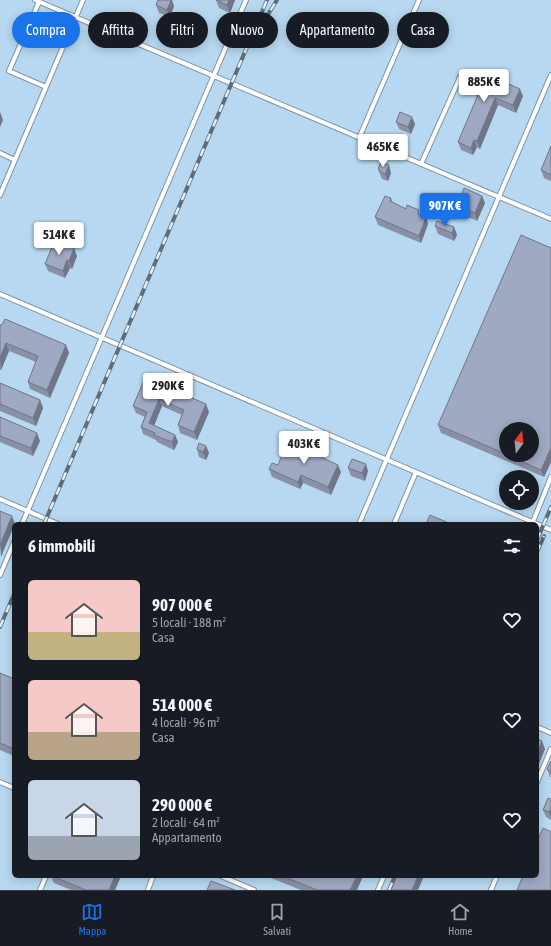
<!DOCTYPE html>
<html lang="it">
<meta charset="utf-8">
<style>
:root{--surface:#171b24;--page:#242831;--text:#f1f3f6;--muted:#9ea1a6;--line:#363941;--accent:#1a73e8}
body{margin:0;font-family:"Asap Condensed",sans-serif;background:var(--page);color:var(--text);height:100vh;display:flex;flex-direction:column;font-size:15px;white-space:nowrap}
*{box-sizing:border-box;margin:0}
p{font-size:13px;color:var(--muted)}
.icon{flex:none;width:22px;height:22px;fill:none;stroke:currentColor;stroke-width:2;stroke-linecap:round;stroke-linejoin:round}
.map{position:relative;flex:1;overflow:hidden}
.drawer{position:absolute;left:12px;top:522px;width:527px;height:356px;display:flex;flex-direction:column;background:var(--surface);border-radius:6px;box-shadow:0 2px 10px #0003}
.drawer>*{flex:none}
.banner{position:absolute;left:12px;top:12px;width:527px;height:36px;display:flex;gap:8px}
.needle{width:26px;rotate:15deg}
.buttons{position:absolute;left:499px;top:422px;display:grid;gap:8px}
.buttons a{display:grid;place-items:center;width:40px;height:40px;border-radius:50%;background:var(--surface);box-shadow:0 2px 10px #0003;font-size:20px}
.price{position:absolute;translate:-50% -34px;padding:0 9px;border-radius:4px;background:#fff;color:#222;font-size:13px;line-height:26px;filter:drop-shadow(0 1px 2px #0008)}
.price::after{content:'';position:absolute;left:50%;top:24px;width:12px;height:9px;margin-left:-6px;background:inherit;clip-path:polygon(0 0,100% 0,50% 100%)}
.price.on{background:var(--accent);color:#fff}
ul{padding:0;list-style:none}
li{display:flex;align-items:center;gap:12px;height:100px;padding:0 16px}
li span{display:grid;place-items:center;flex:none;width:112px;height:80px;border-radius:6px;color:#555}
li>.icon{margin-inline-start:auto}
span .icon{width:48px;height:48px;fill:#fffc;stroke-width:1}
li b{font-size:17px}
h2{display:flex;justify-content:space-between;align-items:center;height:48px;padding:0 16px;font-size:17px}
.tag{padding:0 14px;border-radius:18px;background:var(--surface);box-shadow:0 2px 10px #0003;font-size:14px;line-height:36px}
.tag.on{background:var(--accent);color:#fff}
.tab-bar{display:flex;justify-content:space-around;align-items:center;height:56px;border-top:1px solid var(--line);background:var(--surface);font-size:11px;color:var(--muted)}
.tab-bar a{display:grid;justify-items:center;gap:2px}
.tab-bar .on{color:var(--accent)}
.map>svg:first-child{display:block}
.built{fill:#b7d8f0;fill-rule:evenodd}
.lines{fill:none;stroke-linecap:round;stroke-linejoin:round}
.lane-casing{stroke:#7e96a8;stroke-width:6}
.lane{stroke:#fff;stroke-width:4}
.rail-casing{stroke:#5e6d78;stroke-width:4}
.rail{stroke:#e0f0fb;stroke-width:2.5;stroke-dasharray:8;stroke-linecap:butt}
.wall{fill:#8991a7;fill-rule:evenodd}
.shaded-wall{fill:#6f7688}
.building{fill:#9fa9c2;stroke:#6f7688}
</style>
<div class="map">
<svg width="551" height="890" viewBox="0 0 551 890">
<rect width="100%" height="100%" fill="#cae4f7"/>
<path class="built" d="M0,0h551v890h-551zM506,429h26v26h-26zM506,477h26v26h-26zM14,524h523v352h-523z"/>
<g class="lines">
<g class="lane-casing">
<path id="lane" d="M35,0l516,219
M39,2l-30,69 37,16
M359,138l60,-138
M0,153l15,7
M421,164l40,-89
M0,195l83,-195
M0,294l551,236
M0,499l58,25
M22,524l224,-524
M359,524l192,-449
M394,524l22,-52
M532,524l19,-47
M0,575l14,-33
M537,727l14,6
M0,782l14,6
M537,782l14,-33
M221,876l33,14
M40,890l6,-14
M148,890l5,-14
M378,890l6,-14
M491,890l6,-14"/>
</g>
<use href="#lane" class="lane"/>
<g class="rail-casing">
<path id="rail" d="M262,24l15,-24
M44,524l223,-524
M537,540l14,-33
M537,552l7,-16
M0,627l14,-33
M389,890l6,-14"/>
</g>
<use href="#rail" class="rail"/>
</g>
<path class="wall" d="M216,0h19l-5,13 -11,-5z
M156,5l18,1 -4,11 -11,-4z
M472,75l51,21 -7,17 -18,-8 -18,44 -3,-2 -4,8 -12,-5 -3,-8 20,-46 -15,-6 -2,-8z
M396,122l19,2 -4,10 -12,-5z
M551,146v35l-7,-3 -3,-8z
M378,169l13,4 -3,8 -6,-2z
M482,196l3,7 -8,18 -21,-9 -3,-8 7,-5z
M391,198l2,5 33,14 2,7 -7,19 -43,-18 -3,-8z
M435,226l19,1 3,8 -3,6 -16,-7z
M551,248v214l-7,15 -103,-44 -3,-8zM506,429l26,26h-26z
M77,256l-5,13 -2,-1 -5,10 -17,-7 -3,-7z
M0,325l66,20 3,8 -19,45 -20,-9 -2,-7 8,-20 -27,-11 -8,19h-1z
M145,378l64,34 -12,28 -17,-7 -2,-8 4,-10 -20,-9 -8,19 21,10 3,7 -4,8 -17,-8 -1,-2 -13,-6 -2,-7 4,-10 -9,-4 -3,-7z
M0,383l40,17 3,8 -7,18 -36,-15z
M0,417l40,24 -7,15 -33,-14z
M206,446l3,7 -3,7 -7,-3 -2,-8z
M303,449l38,23 -10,23 -28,-12 -3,6 -28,-12 -3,-8 9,-4z
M348,468l20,3 -3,10 -14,-5z
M14,612v13l-2,-7z
M0,673l14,6v77l-14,-6z
M551,761v16h-1l-3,-8z
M551,799v21l-5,-3 -3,-7z
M51,876h70l-6,14h-44l-17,-7z
M266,876h97l-6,14h-56z"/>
<path class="shaded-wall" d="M171,0h1l2,6 -4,11 -3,-7z
M229,0h6l-5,13 -3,-8z
M520,89l3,7 -7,17 -3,-8z
M495,98l3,7 -18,44 -3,-8z
M0,112l3,8 -3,7z
M412,117l3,7 -4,10 -3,-7z
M474,140l3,7 -4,8 -2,-7z
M389,165l2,8 -3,8 -3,-7z
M482,196l3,7 -8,18 -2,-8z
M426,217l2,7 -7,19 -2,-7z
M454,227l3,8 -3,6 -2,-8z
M74,248l3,8 -5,13 -3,-8z
M67,260l3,8 -5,10 -2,-7z
M6,343l3,8 -8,19 -1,-12z
M66,345l3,8 -19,45 -3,-8z
M159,399l3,7 -10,25 -3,-8z
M40,400l3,8 -7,18 -3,-8z
M206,404l3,8 -12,28 -3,-8z
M37,433l3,8 -7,15 -2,-8z
M175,435l3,7 -4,8 -2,-8z
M300,443l3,7 -4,-3z
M206,446l3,7 -3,7 -3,-8z
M551,448v14l-7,15 -3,-7z
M366,464l2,7 -3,10 -3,-8z
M338,465l3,7 -10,23 -3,-8z
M301,475l2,8 -3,6 -2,-7z
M12,516l3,8h-1v2l-13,31 -1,-12z
M542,741l3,8 -8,20v-15z
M551,808v9l-2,-5z
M115,876h6l-6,14h-6z
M357,876h6l-6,14h-7z
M418,876h6l-6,14h-6z"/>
<path class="building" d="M158,0h13l-4,10 -11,-5z
M216,0h13l-2,5z
M475,69l45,20 -7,16 -18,-7 -18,43 -3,-1 -3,8 -13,-6 22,-52 -19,-8 4,-10 7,3z
M400,112l12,5 -4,10 -12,-5z
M551,146v29l-10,-5z
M381,162l8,3 -4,9 -6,-3 1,-1 -2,-1z
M464,188l18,8 -7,17 -22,-9 3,-6 4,1z
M385,196l6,2 -1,3 16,8 1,-4 12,5 -1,4 8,3 -7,19 -44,-19z
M437,221l17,6 -2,6 -17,-7z
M521,235l30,13v200l-10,22 -34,-15h25v-26h-26v25l-68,-29z
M55,240l19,8 -5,13 -2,-1 -4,11 -18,-7z
M5,319l61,26 -19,45 -19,-8 10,-26 -32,-13 -6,15v-33h2z
M145,378l61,26 -12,28 -16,-7 6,-15 -25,-11 -10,24 26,12 -3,7 -18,-7 1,-2 -14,-6 6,-15 -14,-6z
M0,383l40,17 -7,18 -33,-14z
M0,417l37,16 -6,15 -31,-12z
M289,438l11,5 -1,4 39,18 -10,22 -27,-12 -3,7 -29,-13 3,-6 6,2z
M199,443l7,3 -3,6 -6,-3z
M352,459l14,5 -4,9 -14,-5z
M0,511l12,5 -12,29z
M430,515l21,9h-25z
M14,612v7l-2,-1z
M0,673l14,6v70l-14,-6z
M537,739l5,2 -5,13z
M551,761v10l-4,-2z
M548,798l3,1v9l-2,4 -6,-2z
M543,828l8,4v58h-34l6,-14h14v-34z
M52,876h63l-6,14h-23z
M282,876h75l-7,14h-33z
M397,876h21l-6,14h-21z
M211,881l24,9h-28z"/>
</svg>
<div class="buttons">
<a><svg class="needle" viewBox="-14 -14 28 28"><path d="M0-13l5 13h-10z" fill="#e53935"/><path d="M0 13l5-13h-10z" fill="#9ea1a6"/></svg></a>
<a><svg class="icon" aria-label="locate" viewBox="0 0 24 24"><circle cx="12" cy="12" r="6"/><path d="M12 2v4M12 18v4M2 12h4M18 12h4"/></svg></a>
</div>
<b class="price" style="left:484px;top:103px">885K €</b>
<b class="price" style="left:383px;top:168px">465K €</b>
<b class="price on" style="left:445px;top:227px">907K €</b>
<b class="price" style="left:59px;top:256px">514K €</b>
<b class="price" style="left:168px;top:407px">290K €</b>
<b class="price" style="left:304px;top:465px">403K €</b>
<div class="banner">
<a class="tag on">Compra</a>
<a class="tag">Affitta</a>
<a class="tag">Filtri</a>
<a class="tag">Nuovo</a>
<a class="tag">Appartamento</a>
<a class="tag">Casa</a>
</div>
<section class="drawer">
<h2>6 immobili<svg class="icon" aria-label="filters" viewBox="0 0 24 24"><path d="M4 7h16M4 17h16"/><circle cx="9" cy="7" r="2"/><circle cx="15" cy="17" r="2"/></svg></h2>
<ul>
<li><span style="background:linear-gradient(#f6c9c9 65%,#c2b280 0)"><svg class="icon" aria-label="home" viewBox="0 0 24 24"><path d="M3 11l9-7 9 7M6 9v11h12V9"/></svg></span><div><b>907 000 €</b><p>5 locali · 188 m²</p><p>Casa</p></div><svg class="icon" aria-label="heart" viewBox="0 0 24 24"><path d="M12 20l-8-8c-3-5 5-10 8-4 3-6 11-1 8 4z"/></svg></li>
<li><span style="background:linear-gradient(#f6c9c9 65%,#b9a48a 0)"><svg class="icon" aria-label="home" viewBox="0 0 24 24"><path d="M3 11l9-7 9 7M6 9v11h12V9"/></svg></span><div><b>514 000 €</b><p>4 locali · 96 m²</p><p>Casa</p></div><svg class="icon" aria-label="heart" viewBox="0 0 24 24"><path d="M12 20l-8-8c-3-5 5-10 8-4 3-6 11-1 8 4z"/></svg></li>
<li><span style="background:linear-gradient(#c9d6e8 70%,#9aa5b1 0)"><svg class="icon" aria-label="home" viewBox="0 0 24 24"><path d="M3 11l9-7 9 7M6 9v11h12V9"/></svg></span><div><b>290 000 €</b><p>2 locali · 64 m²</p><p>Appartamento</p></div><svg class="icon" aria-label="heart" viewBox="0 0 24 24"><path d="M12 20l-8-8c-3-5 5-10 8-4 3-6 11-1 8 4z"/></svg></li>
</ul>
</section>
</div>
<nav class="tab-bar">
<a class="on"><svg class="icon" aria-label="map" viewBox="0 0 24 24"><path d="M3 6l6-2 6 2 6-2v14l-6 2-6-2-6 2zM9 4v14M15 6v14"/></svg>Mappa</a>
<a><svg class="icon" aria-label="saved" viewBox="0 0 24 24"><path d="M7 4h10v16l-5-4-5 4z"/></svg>Salvati</a>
<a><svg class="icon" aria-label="home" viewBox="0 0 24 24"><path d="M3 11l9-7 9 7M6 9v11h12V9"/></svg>Home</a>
</nav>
